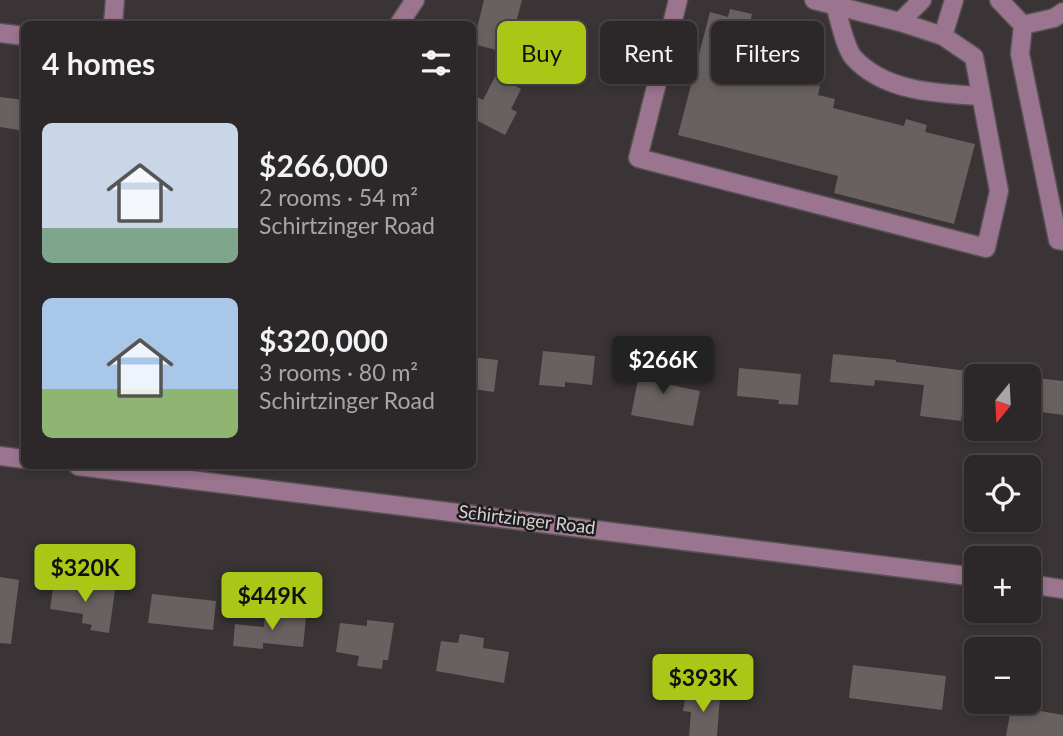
<!DOCTYPE html>
<meta charset="utf-8">
<style>
:root{--surface:#2c2728;--page:#342f30;--text:#f1f3f6;--muted:#a6a5a8;--line:#484445;--accent:#aac717}
body{margin:0;font-family:Lato,sans-serif;background:var(--page);color:var(--text);height:100vh;display:flex;flex-direction:column;font-size:26px;white-space:nowrap}
*{box-sizing:border-box;margin:0}
p{font-size:23px;color:var(--muted)}
.icon{flex:none;width:38px;height:38px;fill:none;stroke:currentColor;stroke-width:2;stroke-linecap:round;stroke-linejoin:round}
.map{position:relative;flex:1;overflow:hidden}
.drawer{position:absolute;left:21px;top:21px;width:455px;height:448px;display:flex;flex-direction:column;background:var(--surface);border-radius:10px;box-shadow:0 4px 10px #0003,0 0 0 2px var(--line)}
.drawer>*{flex:none}
.guide{position:absolute;left:497px;top:21px;width:460px;height:63px;display:flex;gap:14px}
.needle{width:46px;rotate:198deg}
.fabs{position:absolute;left:964px;top:364px;display:grid;gap:14px}
.fabs a{display:grid;place-items:center;width:77px;height:77px;border-radius:10px;background:var(--surface);box-shadow:0 4px 10px #0003,0 0 0 2px var(--line);font-size:35px}
.price{position:absolute;translate:-50% -60px;padding:0 16px;border-radius:7px;background:var(--accent);color:#111;font-size:23px;line-height:46px;filter:drop-shadow(0 2px 4px #0008)}
.price::after{content:'';position:absolute;left:50%;top:42px;width:21px;height:16px;margin-left:-10px;background:inherit;clip-path:polygon(0 0,100% 0,50% 100%)}
.price.active{background:#222;color:#fff}
ul{padding:0;list-style:none}
li{display:flex;align-items:center;gap:21px;height:175px;padding:0 21px}
li span{display:grid;place-items:center;flex:none;width:196px;height:140px;border-radius:10px;color:#555}
li>.icon{margin-inline-start:auto}
span .icon{width:84px;height:84px;fill:#fffc;stroke-width:1}
li b{font-size:30px}
h2{display:flex;justify-content:space-between;align-items:center;height:84px;padding:0 21px;font-size:30px}
.chip{padding:0 24px;border-radius:10px;background:var(--surface);box-shadow:0 4px 10px #0003,0 0 0 2px var(--line);font-size:24px;line-height:63px}
.chip.active{background:var(--accent);color:#111}
.map>svg:first-child{display:block}
.building{fill:#686160}
.lines{fill:none;stroke-linecap:round;stroke-linejoin:round}
.minor-casing{stroke:#565152;stroke-width:21}
.minor{stroke:#9b748f;stroke-width:18}
.labels{text-anchor:middle;stroke-width:5;stroke-linejoin:round;paint-order:stroke}
.street-label{font-size:18px;fill:#d7d3d4;stroke:#1f1d1d}
</style>
<div class="map">
<svg width="1063" height="736" viewBox="0 0 1063 736">
<rect width="100%" height="100%" fill="#3a3436"/>
<path class="building" d="M484,0h38l-14,53 -35,-9z
M730,9l22,5 -2,9 32,7 -11,44 49,12 -2,9 17,4 -2,9 71,18 2,-7 21,6 -2,7 50,12 -21,80 -120,-31 4,-17 -160,-41 32,-123 18,5z
M496,75l25,14 -10,20 6,3 -12,23 -33,-17v-24l11,6z
M0,97l24,3v31l-24,-4z
M543,351l52,5 -3,29 -27,-3v5l-26,-2z
M833,354l63,6v2l80,10v27l-12,-2 -3,24 -41,-5 4,-31 -49,-5 -1,6 -44,-4z
M472,357l26,3 -4,32 -22,-3z
M642,359l27,5 -3,20 34,7 -7,35 -62,-11z
M739,368l62,6 -3,31 -20,-1 1,-4 -42,-4z
M1038,378l25,3v34l-29,-4 1,-4 -6,-1v-24l8,2z
M0,577l19,3 -8,64 -11,-1z
M54,581l61,9 -6,43 -19,-3 2,-5 -10,-2 1,-9 -33,-5z
M152,594l64,7 -3,29 -65,-7z
M265,613l41,4 -3,30 -40,-4v6l-30,-3 2,-22 29,3z
M367,620l27,3 -6,37h-5l-1,9 -25,-3 2,-10 -23,-4 4,-29 27,3z
M460,634l24,4 -1,10 26,4 -5,31 -68,-12 5,-30 17,2z
M853,665l93,11 -4,34 -93,-12z
M686,692l34,5 -3,39h-28l2,-24 -8,-1z
M1012,702h24l-1,8 28,5v21h-57z"/>
<g class="lines">
<g class="minor-casing">
<path id="minor" d="M678,0l-40,158 348,90 13,-57 -25,-134 -31,-21 11,-36
M814,0l86,22 22,-22
M999,0l24,25 31,-7 9,-6
M835,5c4,13 10,42 18,52 31,35 86,37 128,39
M900,22l43,14
M113,24l2,-24
M399,24l16,-24
M1023,25l-3,29 38,186 5,1
M0,33l24,3
M0,456l24,3
M78,466l898,111
M1029,584l34,5"/>
</g>
<use href="#minor" class="minor"/>
</g>
<g class="labels">
<g class="street-label">
<text transform="translate(527 520) rotate(7)" y="6">Schirtzinger Road</text>
</g>
</g>
</svg>
<div class="fabs">
<a><svg class="needle" viewBox="-14 -14 28 28"><path d="M0-13l5 13h-10z" fill="#e53935"/><path d="M0 13l5-13h-10z" fill="#a6a5a8"/></svg></a>
<a><svg class="icon" aria-label="locate" viewBox="0 0 24 24"><circle cx="12" cy="12" r="6"/><path d="M12 2v4M12 18v4M2 12h4M18 12h4"/></svg></a>
<a>+</a>
<a>−</a>
</div>
<b class="price active" style="left:663px;top:396px">$266K</b>
<b class="price" style="left:85px;top:604px">$320K</b>
<b class="price" style="left:272px;top:632px">$449K</b>
<b class="price" style="left:703px;top:714px">$393K</b>
<div class="guide">
<a class="chip active">Buy</a>
<a class="chip">Rent</a>
<a class="chip">Filters</a>
</div>
<section class="drawer">
<h2>4 homes<svg class="icon" aria-label="filters" viewBox="0 0 24 24"><path d="M4 7h16M4 17h16"/><circle cx="9" cy="7" r="2"/><circle cx="15" cy="17" r="2"/></svg></h2>
<ul>
<li><span style="background:linear-gradient(#c9d6e8 75%,#7fa58c 0)"><svg class="icon" aria-label="home" viewBox="0 0 24 24"><path d="M3 11l9-7 9 7M6 9v11h12V9"/></svg></span><div><b>$266,000</b><p>2 rooms · 54 m²</p><p>Schirtzinger Road</p></div></li>
<li><span style="background:linear-gradient(#a9c7e8 65%,#8fb573 0)"><svg class="icon" aria-label="home" viewBox="0 0 24 24"><path d="M3 11l9-7 9 7M6 9v11h12V9"/></svg></span><div><b>$320,000</b><p>3 rooms · 80 m²</p><p>Schirtzinger Road</p></div></li>
</ul>
</section>
</div>
